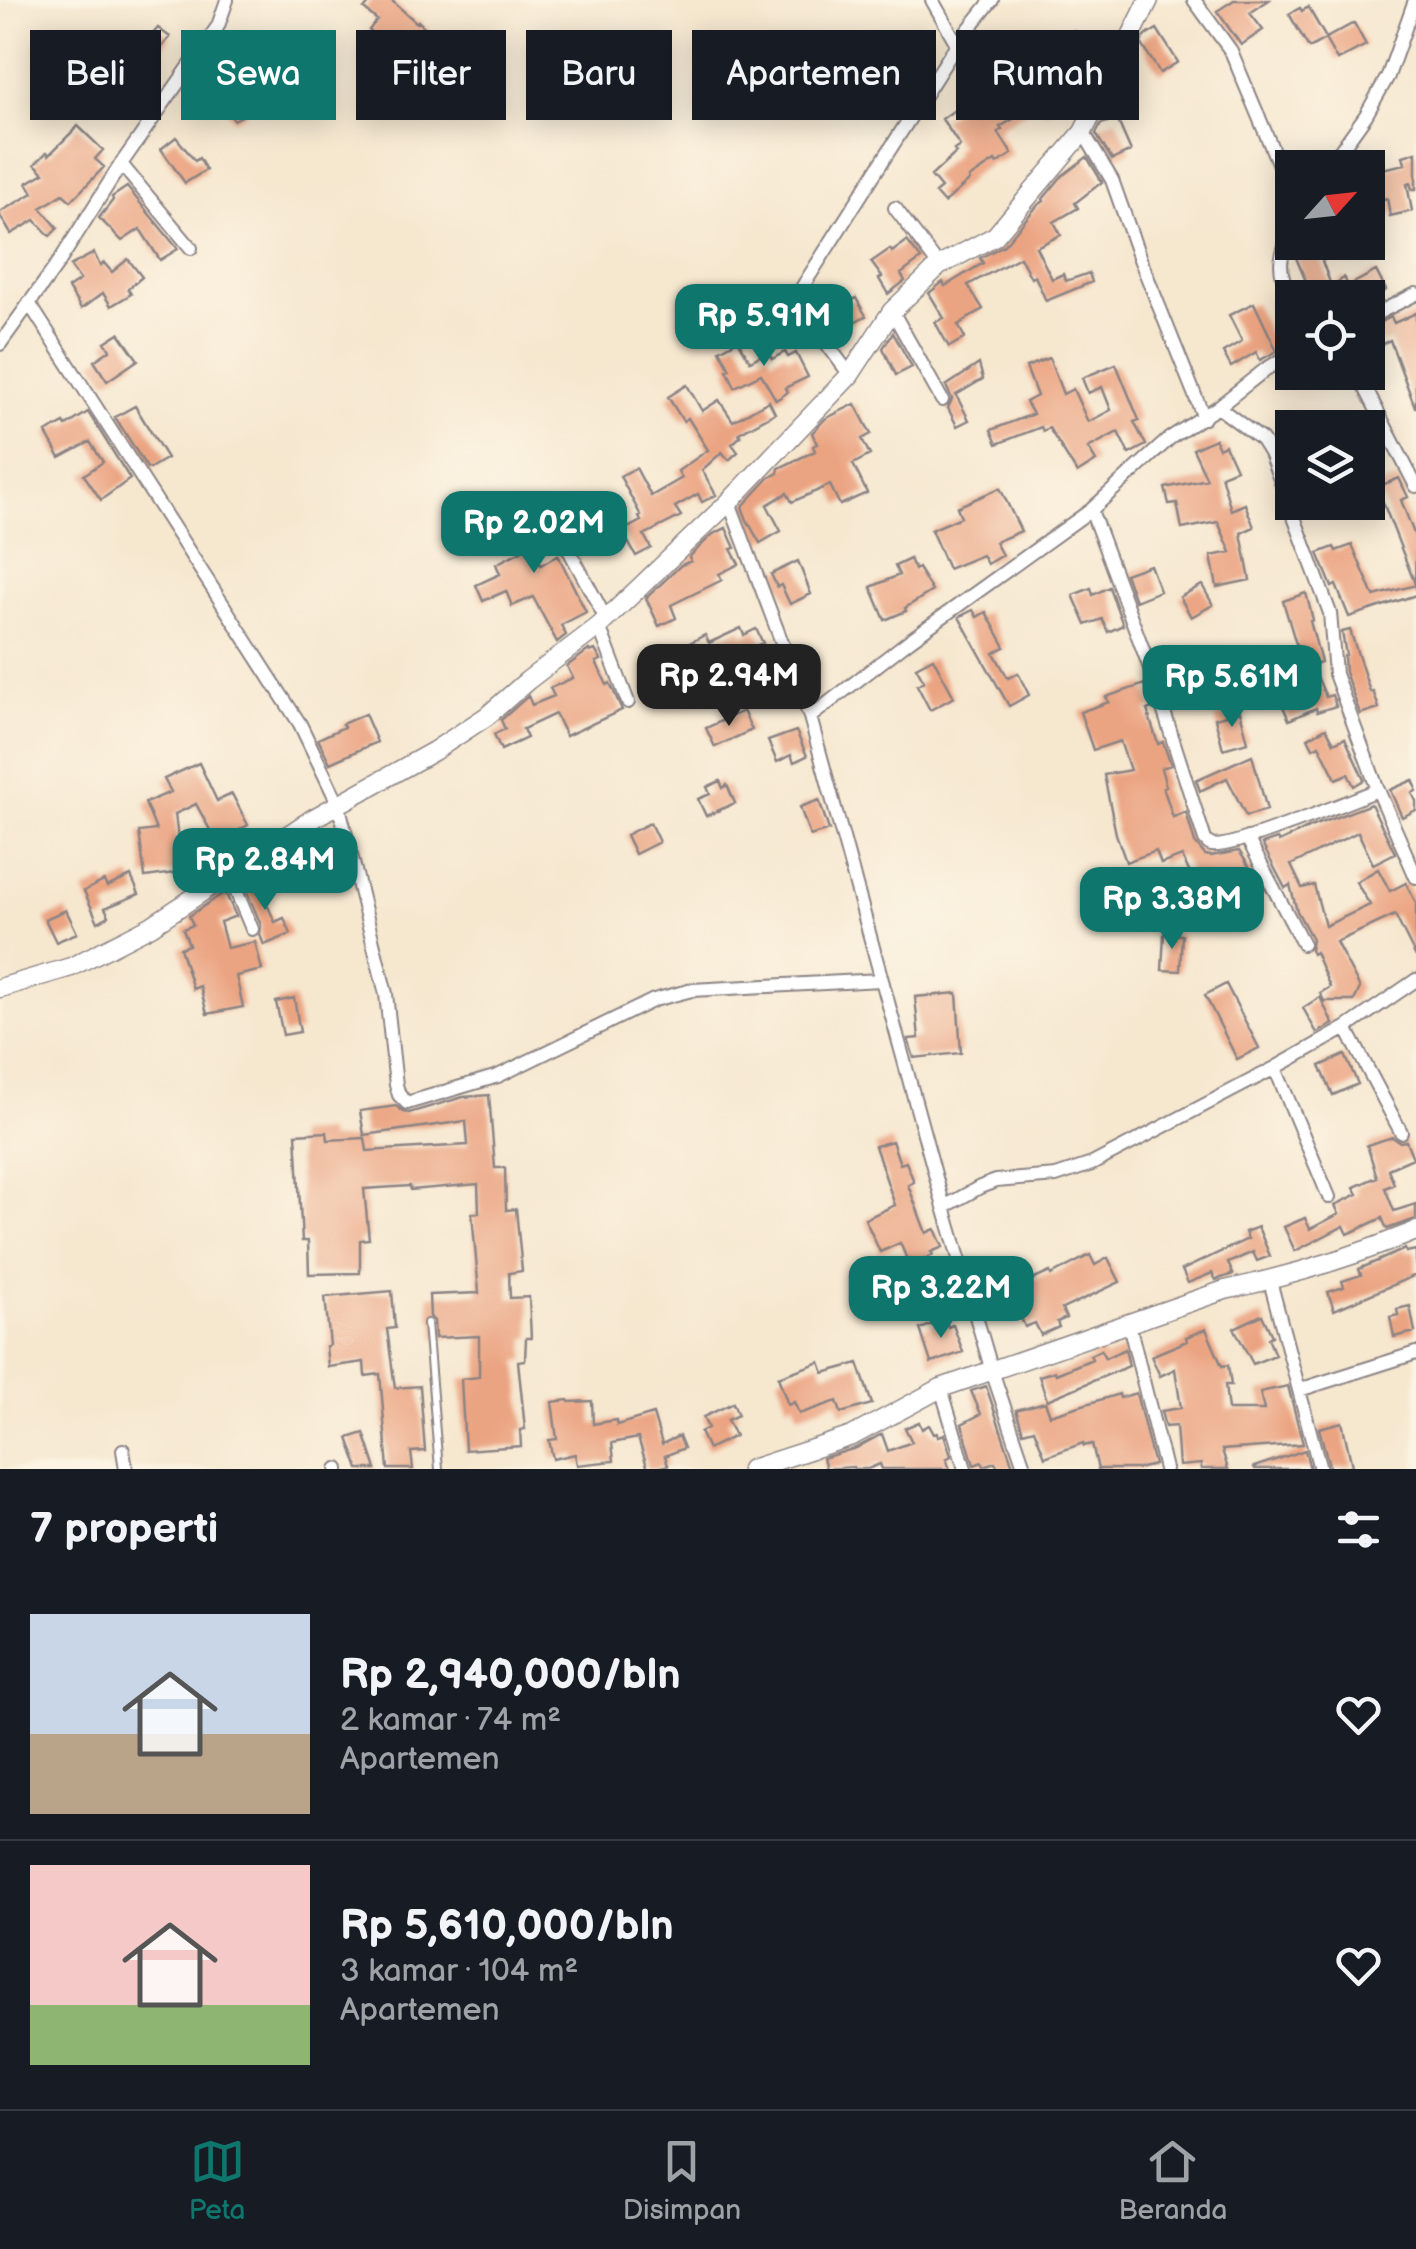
<!DOCTYPE html>
<html lang="id">
<meta charset="utf-8">
<style>
:root{--surface:#171b24;--page:#20242c;--text:#f1f3f6;--muted:#9ea1a6;--line:#363941;--accent:#0f766e}
body{margin:0;font-family:"Balsamiq Sans",sans-serif;background:var(--page);color:var(--text);height:100vh;display:flex;flex-direction:column;font-size:38px;white-space:nowrap}
*{box-sizing:border-box;margin:0}
p{font-size:32px;color:var(--muted)}
.icon{flex:none;width:55px;height:55px;fill:none;stroke:currentColor;stroke-width:2;stroke-linecap:round;stroke-linejoin:round}
.map{position:relative;height:1469px;overflow:hidden}
.sheet{display:flex;flex-direction:column;background:var(--surface);flex:1}
.sheet>*{flex:none}
.guide{position:absolute;left:30px;top:30px;width:1358px;height:90px;display:flex;gap:20px}
.needle{width:65px;rotate:63deg}
.buttons{position:absolute;left:1275px;top:150px;display:grid;gap:20px}
.buttons a{display:grid;place-items:center;width:110px;height:110px;border-radius:0px;background:var(--surface);box-shadow:0 5px 25px #0003;font-size:50px}
.price{position:absolute;translate:-50% -85px;padding:0 22px;border-radius:20px;background:var(--accent);color:#fff;font-size:32px;line-height:65px;filter:drop-shadow(0 2px 5px #0008)}
.price::after{content:'';position:absolute;left:50%;top:60px;width:30px;height:22px;margin-left:-15px;background:inherit;clip-path:polygon(0 0,100% 0,50% 100%)}
.price.on{background:#222;color:#fff}
ul{padding:0;list-style:none}
li{display:flex;align-items:center;gap:30px;height:250px;padding:0 30px}
li+li{border-top:2px solid var(--line)}
li span{display:grid;place-items:center;flex:none;width:280px;height:200px;border-radius:0px;color:#555}
li>.icon{margin-inline-start:auto}
span .icon{width:120px;height:120px;fill:#fffc;stroke-width:1}
li b{font-size:42px}
h2{display:flex;justify-content:space-between;align-items:center;height:120px;padding:0 30px;font-size:42px}
.pill{padding:0 35px;border-radius:0px;background:var(--surface);box-shadow:0 5px 25px #0003;font-size:35px;line-height:90px}
.pill.on{background:var(--accent);color:#fff}
.dock{display:flex;justify-content:space-around;align-items:center;height:140px;border-top:2px solid var(--line);background:var(--surface);font-size:28px;color:var(--muted)}
.dock a{display:grid;justify-items:center;gap:5px}
.dock .on{color:var(--accent)}
.map>svg:first-child{display:block}
.building{fill:#eba482}
.lines{fill:none;stroke-linecap:round;stroke-linejoin:round}
.lane-casing{stroke:#8c8485;stroke-width:10}
.street-casing{stroke:#8c8485;stroke-width:16}
.secondary-casing{stroke:#8c8485;stroke-width:21}
.lane{stroke:#fff;stroke-width:6}
.street{stroke:#fff;stroke-width:12}
.secondary{stroke:#fff;stroke-width:18}
</style>
<div class="map">
<svg width="1416" height="1469" viewBox="0 0 1416 1469">
<rect width="100%" height="100%" fill="#fcf5e5"/>
<filter id="ink" filterUnits="userSpaceOnUse"><feTurbulence type="fractalNoise" baseFrequency=".01" numOctaves="2"/><feDisplacementMap in="SourceGraphic" scale="20" xChannelSelector="R" yChannelSelector="G"/><feConvolveMatrix kernelMatrix="1 2 1 2 8 2 1 2 1" color-interpolation-filters="sRGB"/></filter>
<filter id="wash" filterUnits="userSpaceOnUse"><feTurbulence type="fractalNoise" baseFrequency=".0048" numOctaves="4" result="noise"/><feDisplacementMap in="SourceGraphic" scale="40" xChannelSelector="R" yChannelSelector="G"/><feGaussianBlur stdDeviation="2.25" result="paint"/><feColorMatrix in="noise" values="0 0 0 0 0 0 0 0 0 0 0 0 0 0 0 0 0 1.4 0 .05"/><feComposite in="paint" operator="in"/></filter>
<g filter="url(#wash)">
<rect width="100%" height="100%" fill="#f6e7cf"/>
<g id="blocks">
<path class="building" d="M372,0h19l26,23 1,-2 16,15 -21,21 -24,-23 -7,8 -13,-12 8,-10 -13,-11z
M1234,0h35l-19,13 13,17 -22,15 -24,-34z
M1308,7l18,31 28,-15 12,22 -29,15 -12,-21 -16,9 -20,-34 11,-6 2,3z
M158,28l12,9 -19,24 7,6 -15,15 -17,-18z
M1157,29l21,33 -18,11 -19,-30 3,-6z
M1074,31l22,28 -10,13 -2,-3 -34,30 4,4 -10,9 -6,-8 -38,23 2,3 -4,2 14,22 -15,10 -2,-3 -26,17 1,2 -26,23 -9,-10 6,-5 -10,-12 25,-23 -2,-3 6,-4 -18,-27 18,-13 -5,-8 23,-17 10,14 31,-19 -12,-18 18,-12 11,18z
M306,51l17,16 8,15 -3,1 2,3 -19,10 -8,-15 5,-2 -15,-15z
M220,71l17,24 9,19 -12,6 -28,-39z
M1117,119l14,32 -19,9 -16,-26 5,-10z
M78,126l25,24 -8,9 9,8 -33,34 -8,-7 -22,14 17,20 -8,8 -15,-16 -24,14 -11,-18v-4l33,-19 -6,-10 17,-10 -9,-9 12,-12 2,3z
M176,137l19,24 4,-3 7,12 -21,13 -24,-34z
M1416,152v37h-4l-2,-6 -3,1 5,27 -22,5 -3,-18 -19,6v-32l37,-8 -2,-8z
M1087,157l15,25 -27,21 3,5 -24,14 7,13 -25,12 16,32 11,-5 3,7 23,-8 3,9 -46,19 -11,-25 -4,2 -11,-21 -52,28 15,24 -25,16 7,13 -16,9 -14,-25 9,-4 -15,-25 14,-11 2,4 38,-23 -3,-5 24,-13 34,-40 6,-4 -1,-2 19,-23z
M127,187l51,62 -18,11 -20,-31 -18,12 -23,-23 14,-18 -1,-3z
M907,241l14,18 -20,15 4,7 -17,13 -9,-15 3,-2 -11,-15 19,-13 2,3z
M1299,242h23l6,16 -6,3 10,27 12,-11 4,9 28,-15 10,19 -14,8h-59l-19,-45 7,-3z
M94,253l6,13 4,-3 8,9 16,-13 14,18 -14,12 3,5 -20,12 -8,-13 -22,16 -13,-21 12,-8 -10,-14z
M856,298l10,18 -35,17 -11,-19 17,-9 2,3z
M1254,303l23,48 -17,9 -4,-8 -25,15 -8,-15 19,-11 -13,-26z
M1416,313v94h-1l-25,-67 -8,4 -2,-5 -12,7v-18l23,-11 3,6z
M119,333l19,27 -31,21 -13,-20 16,-11 -5,-8z
M893,333l19,34 -16,8 -13,-27z
M738,340l12,21 18,-9 4,7 13,-7 3,5 8,-4 12,24 -23,11 3,4 -12,8 -15,-26 -26,13 -8,-17 3,-1 -10,-19z
M1049,358l14,36 10,-5 15,33 23,-12 -9,-23 -14,6 -6,-15 34,-14 23,56 -5,2 12,23 -17,9 -11,-22 -30,16 8,13 -19,12 -28,-45 -6,3 -2,-4 -44,17 -6,-14 42,-16 -7,-12 11,-6 -11,-29z
M979,364l4,15 -27,16 13,25 -12,6 -9,-18 4,-9 -6,-13z
M687,385l15,26 17,-11 14,21 36,-20 6,12 -36,20 2,3 -9,8 6,8 -9,8 -7,-8 -20,18 14,25 -14,7 -4,-8 -23,13 6,9 -37,19 7,13 -15,8 -14,-25 19,-10 -2,-4 2,-1 -21,-40 16,-8 15,28 31,-18 -4,-7 30,-21 -20,-32 -5,3 -15,-24z
M855,404l16,30 -9,5 8,16 -17,9 14,29 -27,12 -10,-20 -38,17 -5,-9 -20,12 14,26 -21,12 -13,-23 -5,-13 27,-29 9,-5 1,-5 36,-17 -2,-5 4,-2 -5,-11 13,-14z
M135,406l32,52 -17,10h-3l-32,-51z
M88,412l42,67 -29,21 -17,-25 19,-13 -13,-20 -30,16 -14,-25 18,-10 2,3z
M1215,439l4,9 6,-3 11,24 -15,6 10,35 14,-6 9,23 -13,6 9,47 -33,7 -6,-31 20,-4 -13,-30 -36,7 -5,-26 -8,1 -4,-16 42,-9 -14,-30z
M1399,478l9,19 -7,3 15,39 -1,45 -38,-97z
M1000,488l21,43 -26,11 7,13 -15,9 -5,-9 -34,14 -17,-39 30,-13 -4,-10z
M527,502l3,5 4,-2 9,17 -17,9 15,34 17,-10 28,57 -25,13 5,10 -9,7 -24,-45 -21,9 -6,-15 -23,10 -7,-16 24,-11 -4,-10 25,-13 -19,-37z
M577,506l15,32 -14,7 -18,-31z
M726,528l9,20 -4,1 8,15 -20,10 3,6 -51,25 5,13 -17,8 -13,-28 35,-33 10,-4 -2,-4 24,-23z
M1352,545l22,51 42,-11v10l-67,22 -13,-32 -4,2 -14,-34 16,-6 2,4z
M910,559l5,11 3,-2 14,23 -27,17 1,3 -21,9 -14,-33 28,-12 -4,-9z
M798,561l13,33 -21,10 -9,-19 -4,2 -6,-13z
M1150,565l10,26 -25,10 -10,-27z
M1202,585l11,20 -22,12 -11,-20z
M1109,587l14,38 -15,7 -6,-13 -16,6 -13,-30 18,-7 2,7z
M1306,593l7,27 -3,1 11,41 -9,3 14,32 6,-2 4,11 -19,6 -1,-4 -27,12 -7,-16 17,-8 -5,-12 7,-2 -9,-26 7,-2 -16,-53z
M973,610l4,7 9,-5 19,35 -11,6 14,25 10,-5 11,22 -20,11 -50,-89z
M741,628l3,7 12,-6 7,14 -8,3 8,16 -12,7 -2,-5 -14,7 -10,-19 -41,20 -10,-21 31,-16 4,8z
M1350,630l20,62 3,-1 6,17 -19,6 -15,-42 -1,-16 2,-1 -4,-23z
M589,650l1,2 5,-2 6,10 -5,2 11,23 3,-2 12,27 -56,26 -11,-22 -32,15 4,9 -26,12 -7,-16 11,-5 -4,-9 27,-24 4,9 22,-9 -4,-8 23,-10 -6,-12z
M933,658l21,39 -24,13 -13,-25 7,-4 -8,-14z
M1145,684l7,24 -5,2 11,34 5,-2 8,23 -10,3 5,18 -3,1 10,30 13,-5 9,31 10,12 6,1 28,-5 21,32 -4,11 -58,25 -11,-26 10,-4 -15,-33 -21,8 -5,-13 -30,11 -10,-28 -12,-59 26,-5 -10,-29 -27,9 -13,-38 29,-10 -3,-5z
M743,711l9,19 -37,17 -9,-19z
M1240,711l8,31 -25,7 -8,-31z
M365,714l12,28 -47,21 -12,-24 26,-12 -2,-3z
M1326,728l8,15 11,-5 19,42 -10,6 -6,-12 -12,5 -17,-34 -6,3 -5,-10z
M796,731l11,25 -13,6 -3,-7 -14,7 -9,-21z
M1252,755l15,55 -21,6 -19,-38 -27,13 -4,-11z
M199,763l18,38 15,-7 16,31 -31,18 -21,-39 -21,10 7,58 -37,5 -6,-45 17,-2 -11,-27 26,-11 -7,-13z
M1413,780l3,7v4l-4,2 4,8v9l-14,7 -12,-27z
M720,781l3,7 4,-3 8,18 -29,13 -8,-17 12,-5 -3,-7z
M819,800l10,30 -19,6 -10,-29z
M1371,804l24,49 -22,11 -15,-32 -67,33 11,23 12,-3 11,41 45,-21 -14,-23 22,-13 12,22 16,-8 10,20v54l-21,-42 -59,27 24,46 -6,13h-30l-4,-8 10,-6 -15,-35 -3,2 -2,-4 2,-11 -15,-28 -7,-26 -5,3 -23,-44 15,-5 2,3 31,-15z
M650,823l9,19 -24,12 -9,-19z
M293,846l14,32 -20,9 -13,-28z
M253,873l22,49 9,-4 7,16 -27,11 -4,-10 1,-10 -19,-45z
M131,876l8,18 -34,14 4,8 -11,6 -14,-31 20,-10 3,6z
M225,892l11,24 -16,6 7,26 28,-6 7,28 -26,6 7,31 -36,7 -7,-28 -7,3 -13,-41 9,-3 -6,-16 10,-4 -4,-9z
M66,910l11,23 -21,9 -11,-23z
M1164,934l18,1 -2,36 -18,-1z
M1226,984l33,64 -22,11 -32,-64z
M957,993l4,60 -47,5 -6,-19 11,-1 -4,-41z
M1320,997l13,27 -16,9 -14,-25z
M294,998l6,34 -17,3 -7,-33z
M1345,1055l13,29 -25,11 -13,-29z
M489,1095l6,73h10l1,42 10,-1 6,62 -13,2 1,25 19,-1 2,41h-5l-1,22 -7,1 7,68 -5,1 1,16 -56,4 -4,-71 18,-2v-41l-44,2 -1,-17 -4,-4 -1,-22 50,-2 -7,-80h7l-1,-29 -67,6 -1,-4 -46,3 5,50 -9,1v33l-51,1 -1,-33h-6l-6,-107 31,-2 1,8 37,-2 2,13 101,-6 -2,-24 -102,14 -4,-24 36,-5 8,6 5,1 54,-16z
M1392,1137l8,5 6,-1 7,17 -25,11 6,15 -9,4 9,23 22,-7v15l-29,10 -5,-11 -34,16 -4,-8 -49,25 -11,-24 21,-9 5,11 29,-15 -4,-9 23,-11 -4,-7 23,-10 -10,-32z
M892,1141l8,23 6,-2 8,20 -6,3 18,48 9,-4 8,18 -12,5 2,3 -23,11 -10,-23 -20,9 -15,-33 30,-14 -20,-59z
M1258,1227l12,29 -13,5 -4,-9 -25,11 5,11 -17,6 -4,-7 -24,10 -6,-13 66,-31 -3,-7z
M1405,1249l1,3 10,-2v25l-82,35 -6,-18 16,-5 -2,-6 19,-6 -2,-6z
M1090,1255l5,10 13,-7 12,24 -58,27 4,9 -9,4 2,5 -18,8 -6,-12 -10,4 -7,-16 10,-5 -9,-20 31,-14 1,3z
M392,1291l3,37 -8,1 8,59 25,-2 5,65 -14,1 2,17h-25l-8,-95 -15,2 -1,-14 -36,5 -2,-21 4,-1 -5,-48z
M1410,1306l5,26 -21,5 -4,-20 8,-2 -1,-6z
M1262,1315l10,21 -4,2 7,17 -22,9 -19,-36z
M945,1320l3,7 5,-2 10,27 -32,11 -11,-34z
M1206,1329l16,37 6,-1 3,20h-6l3,25h36l-4,-18 28,-6 15,58 -81,6 6,19h-27v-5l-22,2 -3,-40 -11,1 -4,-16 20,-3 -6,-39 -15,7 -9,-20 36,-15 -1,-4z
M1125,1349l4,17 -82,34 -8,-24 16,-5 1,3 36,-15 -2,-4 11,-5 4,8z
M820,1362l4,11 34,-10 14,41 -31,9 -4,-12 -38,13 -5,-12 -6,3 -10,-28z
M986,1386l28,83h-15l-4,-7 -11,4 -2,-4 -8,3 -12,-41 19,-10 -10,-23z
M1136,1393l18,72 -17,4h-39l-6,-25 -8,2 -1,-3 -38,14 -11,-28 -11,3 -7,-22 29,-8 5,13 69,-21 1,4z
M568,1400l1,2 23,-1 1,23 23,-4 1,5 36,-11 9,30 17,-8 5,12 -19,8 3,9 -13,4h-7l-10,-31 -26,5 2,18 -37,4 -2,-11 -22,5 -4,-19 8,-1 -5,-37z
M733,1403l5,12 -11,5 8,16 -27,13 -8,-17 8,-4 -5,-11z
M919,1422l3,7 7,-4 5,9 3,-1 1,4 6,-3 7,22 -5,3 4,10h-68l-2,-5 -12,5h-14l-1,-2 -27,2 -3,-11 33,-10 26,-14 6,17 24,-9 -7,-14z
M1342,1422l10,44 -22,3 -11,-41z
M364,1433l12,36h-17l-11,-31z
M1305,1450l5,19h-55l-1,-2z"/>
</g>
</g>
<g filter="url(#ink)">
<use href="#blocks" fill-opacity="0" stroke="#8c8485" stroke-width="2.5"/>
<g class="lines">
<g class="lane-casing">
<path id="lane" d="M427,1323l12,146"/>
</g>
<g class="street-casing">
<path id="street" d="M932,0l25,44
M1194,0l37,51 61,145
M1083,132l29,48 28,79 64,159
M121,164l70,84
M1328,168l38,-53 22,-39 27,-76
M895,208l44,58
M1292,228c-16,37 -13,39 0,76
M29,303l258,401 13,20 38,79 48,191 10,91 3,10 8,8 91,-27 156,-76 38,-10 189,-10
M892,311l50,89
M1368,318l48,-24
M0,344l59,-82 62,-98 97,-138 9,-26
M1357,372l59,114
M850,375l-46,-62 -5,-15 4,-12 154,-242 35,-44
M1218,407l44,33 8,13 60,160 5,61 43,116 38,87
M729,502l81,215 134,490 48,164 33,98
M1091,510l60,161 54,169c2,2 3,4 6,5 16,6 144,-46 167,-55
M554,522l52,97
M599,626l29,76
M810,717l100,-77 181,-130 79,-72 48,-31 48,-38 26,-15
M1247,838l56,106
M229,874l23,55
M1346,1028l55,104
M1275,1068l54,129
M944,1207l36,-20 16,-6 60,-5 36,-12 183,-96 71,-40 70,-48
M1270,1281l50,188
M1129,1324l36,145
M941,1388l24,81
M1299,1390l117,-37
M123,1450l3,19
M337,1469h1"/>
</g>
<g class="secondary-casing">
<path id="secondary" d="M0,988l71,-21 80,-41 161,-107 122,-68 53,-35 40,-35 72,-55 130,-124 121,-127 42,-64 47,-45 56,-30 88,-104 66,-132
M751,1469l101,-33 89,-48 284,-98c68,-14 127,-33 191,-59"/>
</g>
<use href="#lane" class="lane"/>
<use href="#street" class="street"/>
<use href="#secondary" class="secondary"/>
</g>
</g>
</svg>
<div class="buttons">
<a><svg class="needle" viewBox="-14 -14 28 28"><path d="M0-13l5 13h-10z" fill="#e53935"/><path d="M0 13l5-13h-10z" fill="#9ea1a6"/></svg></a>
<a><svg class="icon" aria-label="locate" viewBox="0 0 24 24"><circle cx="12" cy="12" r="6"/><path d="M12 2v4M12 18v4M2 12h4M18 12h4"/></svg></a>
<a><svg class="icon" aria-label="layers" viewBox="0 0 24 24"><path d="M12 4l9 5-9 5-9-5zM3 14l9 5 9-5"/></svg></a>
</div>
<b class="price" style="left:764px;top:369px">Rp 5.91M</b>
<b class="price" style="left:534px;top:576px">Rp 2.02M</b>
<b class="price on" style="left:729px;top:729px">Rp 2.94M</b>
<b class="price" style="left:1232px;top:730px">Rp 5.61M</b>
<b class="price" style="left:265px;top:913px">Rp 2.84M</b>
<b class="price" style="left:1172px;top:952px">Rp 3.38M</b>
<b class="price" style="left:941px;top:1341px">Rp 3.22M</b>
<div class="guide">
<a class="pill">Beli</a>
<a class="pill on">Sewa</a>
<a class="pill">Filter</a>
<a class="pill">Baru</a>
<a class="pill">Apartemen</a>
<a class="pill">Rumah</a>
</div>
</div>
<section class="sheet">
<h2>7 properti<svg class="icon" aria-label="filters" viewBox="0 0 24 24"><path d="M4 7h16M4 17h16"/><circle cx="9" cy="7" r="2"/><circle cx="15" cy="17" r="2"/></svg></h2>
<ul>
<li><span style="background:linear-gradient(#c9d6e8 60%,#b9a48a 0)"><svg class="icon" aria-label="home" viewBox="0 0 24 24"><path d="M3 11l9-7 9 7M6 9v11h12V9"/></svg></span><div><b>Rp 2,940,000/bln</b><p>2 kamar · 74 m²</p><p>Apartemen</p></div><svg class="icon" aria-label="heart" viewBox="0 0 24 24"><path d="M12 20l-8-8c-3-5 5-10 8-4 3-6 11-1 8 4z"/></svg></li>
<li><span style="background:linear-gradient(#f6c9c9 70%,#8fb573 0)"><svg class="icon" aria-label="home" viewBox="0 0 24 24"><path d="M3 11l9-7 9 7M6 9v11h12V9"/></svg></span><div><b>Rp 5,610,000/bln</b><p>3 kamar · 104 m²</p><p>Apartemen</p></div><svg class="icon" aria-label="heart" viewBox="0 0 24 24"><path d="M12 20l-8-8c-3-5 5-10 8-4 3-6 11-1 8 4z"/></svg></li>
</ul>
</section>
<nav class="dock">
<a class="on"><svg class="icon" aria-label="map" viewBox="0 0 24 24"><path d="M3 6l6-2 6 2 6-2v14l-6 2-6-2-6 2zM9 4v14M15 6v14"/></svg>Peta</a>
<a><svg class="icon" aria-label="saved" viewBox="0 0 24 24"><path d="M7 4h10v16l-5-4-5 4z"/></svg>Disimpan</a>
<a><svg class="icon" aria-label="home" viewBox="0 0 24 24"><path d="M3 11l9-7 9 7M6 9v11h12V9"/></svg>Beranda</a>
</nav>
